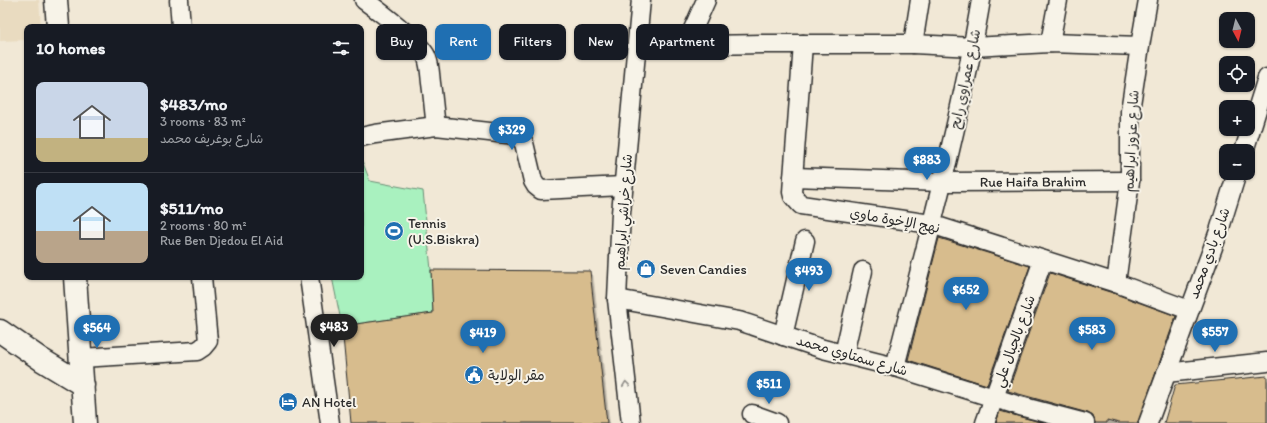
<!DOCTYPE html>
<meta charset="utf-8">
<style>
:root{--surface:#171b24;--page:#242831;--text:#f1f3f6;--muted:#9ea1a6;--line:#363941;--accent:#1f6fb2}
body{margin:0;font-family:Itim,"Playpen Sans Arabic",sans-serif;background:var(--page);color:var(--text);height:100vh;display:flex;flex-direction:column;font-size:15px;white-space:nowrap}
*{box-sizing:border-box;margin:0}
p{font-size:13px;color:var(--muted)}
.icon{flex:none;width:22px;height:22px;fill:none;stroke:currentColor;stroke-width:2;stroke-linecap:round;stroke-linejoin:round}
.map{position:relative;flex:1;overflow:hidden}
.drawer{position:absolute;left:24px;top:24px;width:340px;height:256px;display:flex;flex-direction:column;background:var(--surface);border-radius:8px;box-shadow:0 1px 3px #0004}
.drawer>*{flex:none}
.banner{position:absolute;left:376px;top:24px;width:380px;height:36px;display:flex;gap:8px}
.needle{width:26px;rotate:173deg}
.tools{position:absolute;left:1219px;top:12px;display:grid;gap:8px}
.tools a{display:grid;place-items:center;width:36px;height:36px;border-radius:8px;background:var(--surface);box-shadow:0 1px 3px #0004;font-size:20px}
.price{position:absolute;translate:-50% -34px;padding:0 9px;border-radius:14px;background:var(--accent);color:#fff;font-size:13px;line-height:26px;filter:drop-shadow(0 1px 2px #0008)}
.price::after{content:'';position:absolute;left:50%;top:24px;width:12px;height:9px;margin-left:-6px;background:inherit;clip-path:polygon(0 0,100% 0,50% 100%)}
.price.current{background:#222;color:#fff}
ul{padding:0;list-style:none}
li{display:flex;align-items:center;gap:12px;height:100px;padding:0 12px}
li+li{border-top:1px solid var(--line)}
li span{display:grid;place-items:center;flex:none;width:112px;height:80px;border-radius:8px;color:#555}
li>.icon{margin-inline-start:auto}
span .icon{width:48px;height:48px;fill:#fffc;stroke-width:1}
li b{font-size:17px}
h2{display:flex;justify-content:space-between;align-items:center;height:48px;padding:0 12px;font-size:17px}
.tag{padding:0 14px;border-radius:8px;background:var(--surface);box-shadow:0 1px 3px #0004;font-size:14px;line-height:36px}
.tag.current{background:var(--accent);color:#fff}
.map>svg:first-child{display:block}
.built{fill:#e9dbc0}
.green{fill:#a9f1bf;stroke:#6a8e75}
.building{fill:#d7bc8d;stroke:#2b2b2b;filter:url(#shadow)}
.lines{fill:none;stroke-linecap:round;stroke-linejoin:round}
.minor-casing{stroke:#2b2b2b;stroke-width:21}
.tertiary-casing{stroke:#2b2b2b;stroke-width:25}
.minor{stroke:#f7f3e8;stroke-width:18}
.tertiary{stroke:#f7f3e8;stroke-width:22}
.oneway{stroke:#918f8a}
.labels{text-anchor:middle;stroke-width:4;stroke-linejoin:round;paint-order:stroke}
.street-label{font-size:14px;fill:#2b2b2b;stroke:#f7f3e8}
.poi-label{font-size:14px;fill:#2b2b2b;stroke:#f7f3e8;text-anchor:start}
</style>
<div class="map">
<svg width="1267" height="423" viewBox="0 0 1267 423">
<defs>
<filter id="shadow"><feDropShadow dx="2.5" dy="4.5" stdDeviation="0" flood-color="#0004"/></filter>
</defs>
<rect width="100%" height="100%" fill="#f1e8d6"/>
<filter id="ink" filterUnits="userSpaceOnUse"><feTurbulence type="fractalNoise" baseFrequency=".025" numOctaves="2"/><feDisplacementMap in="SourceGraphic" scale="8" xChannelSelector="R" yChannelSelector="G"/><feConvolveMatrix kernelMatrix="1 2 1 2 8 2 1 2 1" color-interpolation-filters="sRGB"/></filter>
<g filter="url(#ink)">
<path class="built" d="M0,0h39l2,27h-14v13l-27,1z"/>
<path class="green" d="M361,158l9,23 53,10 8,79 2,43 -91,13 -10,-49h29z"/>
<path class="building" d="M939,238l91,28 -43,119 -79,-25z
M431,270l159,1 17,152h-256l-9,-97 91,-13z
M1050,273l63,20 63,23 -38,107h-19l-12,-3v3h-12l-2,-7 -5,-3 -80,-22z
M1267,376v47h-103l11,-38z
M1000,411l17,5 27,7h-48z"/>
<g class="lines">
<g class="minor-casing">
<g id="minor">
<path d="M179,0l2,27"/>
<path d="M364,0c15,11 58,43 63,58 3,8 3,17 4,25 2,14 3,29 5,43"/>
<path d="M1050,43l8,-43"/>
<path d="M803,44l-11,148 1,4 8,9 130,19 185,59 73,27"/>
<path d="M913,44l7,-44"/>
<path d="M686,45l20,-45"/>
<path d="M637,46l125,-2h151l60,3 77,-4 90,3"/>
<path d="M361,137l14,-3 61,-8 71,8 11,2 6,7 9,38 3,5 5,4 82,-4"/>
<path d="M1244,151l23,-73"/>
<path id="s1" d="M793,177l149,5 188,-1"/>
<path d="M309,277l21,146"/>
<path d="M1116,283l14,-102v-70l10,-65 8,-46"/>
<path d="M617,299l122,22 84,28 72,18 125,39 65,17"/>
<path d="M783,336l22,-95"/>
<path d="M844,354l19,-83"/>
<path d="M81,358l116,-7 6,-4 5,-6 -6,-64"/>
<path d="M895,367c31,-122 65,-243 86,-367"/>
<path d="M1166,373l101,-11"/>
<path d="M752,414l25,9"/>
<path d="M631,423l-14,-124 4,-86 20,-213"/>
<path d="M985,423l58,-163"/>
<path d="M1148,423l71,-192 18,-58"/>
</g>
</g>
<g class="tertiary-casing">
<path id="tertiary" d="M56,0l2,27
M75,277l10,146
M0,331l42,29 41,25"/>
</g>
<use href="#minor" class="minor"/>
<use href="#tertiary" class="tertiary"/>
</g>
<defs><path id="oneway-chevron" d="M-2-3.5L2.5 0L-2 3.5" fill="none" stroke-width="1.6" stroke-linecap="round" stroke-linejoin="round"/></defs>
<use class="oneway" href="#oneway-chevron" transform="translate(626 384) rotate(-96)"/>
</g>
<defs>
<g id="stadium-disc" transform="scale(1)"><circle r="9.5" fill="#1f6fb2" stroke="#f7f3e8"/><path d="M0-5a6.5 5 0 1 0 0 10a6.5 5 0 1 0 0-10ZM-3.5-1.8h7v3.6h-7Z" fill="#fff"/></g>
<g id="shop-disc" transform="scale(1)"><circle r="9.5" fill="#1f6fb2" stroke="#f7f3e8"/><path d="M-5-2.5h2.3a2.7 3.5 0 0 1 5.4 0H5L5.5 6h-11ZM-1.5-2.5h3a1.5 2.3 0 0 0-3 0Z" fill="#fff"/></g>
<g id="civic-disc" transform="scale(1)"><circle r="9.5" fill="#1f6fb2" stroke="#f7f3e8"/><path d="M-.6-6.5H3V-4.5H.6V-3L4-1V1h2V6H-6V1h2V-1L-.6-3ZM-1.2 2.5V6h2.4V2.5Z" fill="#fff"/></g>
<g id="hotel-disc" transform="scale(1)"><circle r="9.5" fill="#1f6fb2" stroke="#f7f3e8"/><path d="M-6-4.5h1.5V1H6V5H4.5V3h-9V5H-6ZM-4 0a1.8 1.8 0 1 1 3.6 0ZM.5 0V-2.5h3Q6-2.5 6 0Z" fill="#fff"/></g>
</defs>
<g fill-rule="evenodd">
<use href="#stadium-disc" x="394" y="231"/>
<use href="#shop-disc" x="646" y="269"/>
<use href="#civic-disc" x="474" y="375"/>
<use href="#hotel-disc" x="288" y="402"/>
</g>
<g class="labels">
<g class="street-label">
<text transform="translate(965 79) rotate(-78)" y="5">شارع عمراوي رابح</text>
<text transform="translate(1131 141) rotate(-87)" y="5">شارع عزوز ابراهيم</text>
<text dy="5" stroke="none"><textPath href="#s1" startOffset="240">Rue Haifa Brahim</textPath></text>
<text transform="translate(623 212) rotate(-86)" y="5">شارع خراشي ابراهيم</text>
<text transform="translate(895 220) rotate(10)" y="5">نهج الإخوة ماوي</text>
<text transform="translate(1209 253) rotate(-70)" y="5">شارع بادي محمد</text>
<text transform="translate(1014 341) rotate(-70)" y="5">شارع بالجبال علي</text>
<text transform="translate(852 355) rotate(16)" y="5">شارع سمتاوي محمد</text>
</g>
<g class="poi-label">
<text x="408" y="228">Tennis<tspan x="408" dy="16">(U.S.Biskra)</tspan></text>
<text x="660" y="274">Seven Candies</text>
<text x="488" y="380">مقر الولاية</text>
<text x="302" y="407">AN Hotel</text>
</g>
</g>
</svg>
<div class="tools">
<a><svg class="needle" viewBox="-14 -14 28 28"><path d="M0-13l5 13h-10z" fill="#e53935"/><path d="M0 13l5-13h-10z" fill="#9ea1a6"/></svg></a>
<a><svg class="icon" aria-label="locate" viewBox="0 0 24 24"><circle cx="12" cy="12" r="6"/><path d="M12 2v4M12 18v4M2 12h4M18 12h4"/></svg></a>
<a>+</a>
<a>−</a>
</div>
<b class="price" style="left:512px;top:151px">$329</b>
<b class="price" style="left:927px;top:181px">$883</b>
<b class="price" style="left:809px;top:292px">$493</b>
<b class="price" style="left:966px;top:311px">$652</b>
<b class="price current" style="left:334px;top:348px">$483</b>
<b class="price" style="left:97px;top:349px">$564</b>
<b class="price" style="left:1092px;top:351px">$583</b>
<b class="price" style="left:1215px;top:353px">$557</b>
<b class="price" style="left:483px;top:354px">$419</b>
<b class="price" style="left:769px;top:405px">$511</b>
<div class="banner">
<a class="tag">Buy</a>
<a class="tag current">Rent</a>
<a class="tag">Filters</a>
<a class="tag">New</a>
<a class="tag">Apartment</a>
</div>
<section class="drawer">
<h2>10 homes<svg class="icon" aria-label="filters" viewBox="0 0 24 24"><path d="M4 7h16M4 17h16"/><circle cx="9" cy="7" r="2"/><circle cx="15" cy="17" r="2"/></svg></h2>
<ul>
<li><span style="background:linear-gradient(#c9d6e8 70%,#c2b280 0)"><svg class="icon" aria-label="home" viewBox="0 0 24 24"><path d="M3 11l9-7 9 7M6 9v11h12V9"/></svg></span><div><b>$483/mo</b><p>3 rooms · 83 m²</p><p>شارع بوغريف محمد</p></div></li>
<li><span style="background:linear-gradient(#bfe0f5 60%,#b9a48a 0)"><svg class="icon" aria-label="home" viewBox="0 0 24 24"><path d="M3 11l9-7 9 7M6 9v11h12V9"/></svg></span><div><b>$511/mo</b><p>2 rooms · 80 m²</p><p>Rue Ben Djedou El Aid</p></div></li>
</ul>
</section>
</div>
